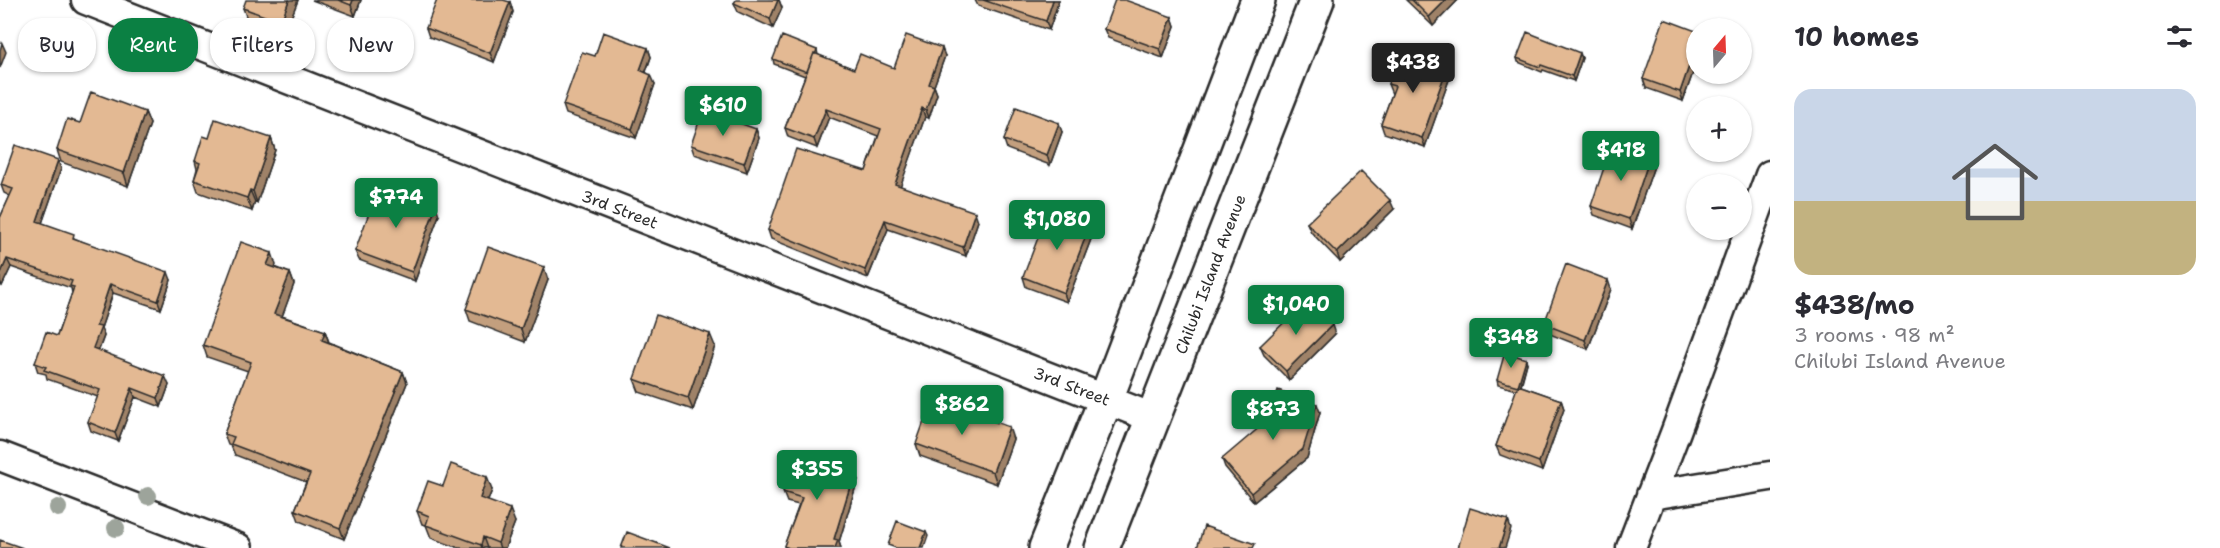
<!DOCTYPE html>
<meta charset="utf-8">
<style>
:root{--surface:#fff;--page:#f7f7f7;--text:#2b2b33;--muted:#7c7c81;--line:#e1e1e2;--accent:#0b8043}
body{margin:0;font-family:"Shantell Sans",sans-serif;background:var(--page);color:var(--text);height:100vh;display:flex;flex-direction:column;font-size:22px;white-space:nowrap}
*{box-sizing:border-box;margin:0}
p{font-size:20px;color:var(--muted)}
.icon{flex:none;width:33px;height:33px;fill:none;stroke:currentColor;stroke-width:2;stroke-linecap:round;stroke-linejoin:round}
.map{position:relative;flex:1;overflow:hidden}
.panel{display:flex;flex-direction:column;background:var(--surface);width:450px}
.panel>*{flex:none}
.top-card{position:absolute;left:18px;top:18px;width:570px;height:54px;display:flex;gap:12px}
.needle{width:39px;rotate:19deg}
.tools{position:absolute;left:1686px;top:18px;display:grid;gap:12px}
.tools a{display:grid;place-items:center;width:66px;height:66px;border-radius:50%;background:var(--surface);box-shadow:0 2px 4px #0004;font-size:30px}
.price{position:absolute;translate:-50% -51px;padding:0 14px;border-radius:6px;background:var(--accent);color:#fff;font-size:20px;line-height:39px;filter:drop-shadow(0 2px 3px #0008)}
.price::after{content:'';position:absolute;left:50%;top:36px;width:18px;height:14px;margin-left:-9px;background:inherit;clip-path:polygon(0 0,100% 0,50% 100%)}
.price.on{background:#222;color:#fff}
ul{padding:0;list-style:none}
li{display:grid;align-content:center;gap:12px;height:318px;padding:0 24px}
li+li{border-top:2px solid var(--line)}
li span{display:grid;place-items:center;height:186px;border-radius:18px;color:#555}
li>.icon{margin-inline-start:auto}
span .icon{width:108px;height:108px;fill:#fffc;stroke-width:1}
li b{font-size:26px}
h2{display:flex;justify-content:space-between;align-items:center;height:72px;padding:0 24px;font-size:26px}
.pill{padding:0 21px;border-radius:24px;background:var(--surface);box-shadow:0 2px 4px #0004;font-size:21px;line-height:54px}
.pill.on{background:var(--accent);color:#fff}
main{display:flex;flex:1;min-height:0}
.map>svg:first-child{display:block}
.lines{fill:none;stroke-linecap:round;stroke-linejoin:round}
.minor-casing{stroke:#2b2b2b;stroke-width:33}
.tertiary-casing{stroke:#2b2b2b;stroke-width:38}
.minor{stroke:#fff;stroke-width:28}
.tertiary{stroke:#fff;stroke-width:33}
.tree{fill:#9da49b}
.wall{fill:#c39f7e;stroke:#2b2b2b;stroke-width:1.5}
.shaded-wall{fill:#9f8267;stroke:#2b2b2b;stroke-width:1.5}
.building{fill:#e3b993;stroke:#2b2b2b;stroke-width:1.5}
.labels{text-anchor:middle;stroke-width:4.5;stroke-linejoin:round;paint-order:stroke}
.street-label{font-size:16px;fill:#2b2b2b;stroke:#fff}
</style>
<main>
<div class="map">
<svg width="1770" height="548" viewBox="0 0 1770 548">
<rect width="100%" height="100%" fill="#fff"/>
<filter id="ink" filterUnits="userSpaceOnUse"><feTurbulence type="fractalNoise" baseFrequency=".0167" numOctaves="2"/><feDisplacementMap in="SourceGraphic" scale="12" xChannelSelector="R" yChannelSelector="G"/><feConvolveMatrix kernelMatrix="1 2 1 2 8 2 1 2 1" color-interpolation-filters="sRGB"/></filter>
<g filter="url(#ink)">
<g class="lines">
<g class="minor-casing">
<path id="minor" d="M86,0l1067,418
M0,456l238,92
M1651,495l119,-19
M1631,548l45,-117 94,-256"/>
</g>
<g class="tertiary-casing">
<path id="tertiary" d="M1046,548l60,-149 152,-399
M1102,548l215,-548"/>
</g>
<use href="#minor" class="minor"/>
<use href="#tertiary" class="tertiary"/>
</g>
<g class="tree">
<circle cx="148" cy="496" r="9"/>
<circle cx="58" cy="508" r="9"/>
<circle cx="116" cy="528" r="9"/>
</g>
<path class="wall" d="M298,0l-13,33 -38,-14 -4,-11z
M312,0h49l-6,16z
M779,0l3,8 -9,20 -35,-16 -4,-9z
M975,0h84l-10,30 -71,-24z
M1406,0h52l-25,26z
M510,2l3,10 -19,50 -65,-25 -3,-9z
M1172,17l3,9 -12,32 -55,-20 -4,-9z
M1696,31v33l-13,37 -37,-13 -3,-9z
M648,48l3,9 -5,15 9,12 -19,54 -70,-24 -3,-9 32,-49z
M817,50l1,5 36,14 40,-1 51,-12 -11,30 3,8 -8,24 -4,-1 -25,69 78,35 -12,35 -78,-27 -20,49 -97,-39 -3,-9 98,-59 12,-35 -49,-19 -12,31 -29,-11 -3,-9 20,-52 -31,-12 -1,-5z
M1517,58h65l-8,23 -31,-11 -1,2 -24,-10z
M1447,68l3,9 -25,70 -41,-14 -3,-9 11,-30 -4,-10z
M145,112l5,12 -22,62 -67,-24 -4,-12 23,-27z
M756,129l3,9 -12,34 -53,-18 -3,-9z
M1062,132l-12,33 -43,-16 -3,-9z
M209,138h62l4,12 -18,53 -2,-1 -3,9 -54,-19 -4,-12 3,-11 -2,-8z
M1650,157l4,9 -22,63 -38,-14 -3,-9z
M61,169l-19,54 34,16 95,41 -10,29 -48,-16 -12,35 3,8 -5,14 70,35 -8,22 -26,-10 -17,44 -27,-10 -3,-9 10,-25 -51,-18 -1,-5 -8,-2 -3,-9 22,-27 15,-43 -1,-5 -60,-21 -9,19 -2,-1v-67l10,-22 -6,-3 -3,-8z
M1394,209l-54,53 -29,-30 -4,-9z
M439,215l-24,66 -56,-21 -4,-9z
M1093,234l-26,68 -41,-15 -3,-10z
M276,265l-1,2 15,6 4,11 -12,32 43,15 4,11 74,30 4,11 -63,156 -45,-18 -4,-11 11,-28 -71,-27 -4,-9 -3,-1 -4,-11 24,-63 -41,-14 -4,-12z
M548,280l-23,62 -55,-21 -4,-12z
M1611,289l-23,60 -41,-16 -3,-9z
M1335,334l-46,46 -25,-25 -4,-9z
M715,346l-22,64 -54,-18 -5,-13z
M1527,363l-6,23 40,14 3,9 -22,62 -42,-16 -4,-9 21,-56 -19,-5 -1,-5z
M1320,412l-13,46 -53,44 -29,-35 -3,-8z
M1013,439l-16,45 -77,-28 -4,-12z
M858,479l-19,63 2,6h-56l-1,-2 15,-41 -12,-3 -4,-10z
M443,486l49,4 -4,11 27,21 -10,26h-46l-28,-10 -5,-13 -4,-1 -5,-13z"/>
<path class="shaded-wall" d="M289,0h9l-13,33 -4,-11z
M353,0h8l-6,16 -4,-11z
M778,0h1l3,8 -9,20 -3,-9z
M1053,0h6l-10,30 -3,-9z
M1446,0h12l-25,26 -4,-9z
M510,2l3,10 -19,50 -4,-9z
M1172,17l3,9 -12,32 -3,-9z
M2,43l4,9 -6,16v-18z
M1696,46v18l-13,37 -3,-9z
M648,48l3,9 -8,22 -3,-9z
M942,48l3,8 -11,30 3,8 -8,24 -3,-8 3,-26z
M1580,53l2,5 -8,23 -2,-5z
M1447,68l3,9 -25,70 -3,-9z
M651,75l4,9 -19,54 -4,-9z
M922,108l3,9 -27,76 -3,-9z
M826,109l3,8 -12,31 -3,-9z
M145,112l5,12 -22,62 -4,-13z
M1059,123l3,9 -12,33 -3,-10z
M756,129l3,9 -12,34 -3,-9z
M271,138l4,12 -18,53 -4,-12z
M1650,157l4,9 -22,63 -3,-10z
M58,160l3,9 -21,60 -3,-8z
M250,190l5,12 -3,9 -5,-13z
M1390,200l4,9 -54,53 -3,-9z
M436,206l3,9 -24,66 -3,-9z
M975,212l3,9 -12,35 -3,-9z
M885,220l3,9 -20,49 -3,-8z
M1090,225l3,9 -26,68 -3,-9z
M272,253l4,12 -5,11 -4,-11z
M7,259l4,8 -9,19 -2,-5v-6z
M544,267l4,13 -23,62 -4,-13z
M168,272l3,8 -10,29 -3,-8z
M290,273l4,11 -15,41 -5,-11z
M1608,280l3,9 -23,60 -3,-9z
M110,284l3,9 -12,35 3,8 -8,21 -3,-9 3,-22z
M1332,325l3,9 -46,46 -3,-9z
M325,331l4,12 -7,-3z
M710,334l5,12 -22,64 -5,-12z
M1526,359l1,4 -8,28 -1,-5z
M403,372l4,11 -63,156 -4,-11z
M165,376l4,9 -8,22 -3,-9z
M132,388l3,9 -17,44 -3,-8z
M1561,400l3,9 -22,62 -3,-9z
M1317,404l3,8 -13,46 -53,44 -3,-9z
M1009,427l4,12 -16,45 -4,-12z
M855,470l3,9 -19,63 2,6h-6l-1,-9z
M487,477l5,13 -8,20 -4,-12z
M510,509l5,13 -10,26h-5l-2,-5z
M1508,520l3,9 -6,19h-6z
M926,532l2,4 -4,12h-4z
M483,537l4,11h-5l-1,-3z"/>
<path class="building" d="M246,0h43l-8,22 -38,-14z
M338,0h15l-2,5z
M437,0h66l7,2 -20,51 -64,-25z
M736,0h42l-8,19 -36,-16z
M983,0h70l-7,21z
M1115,0h10l47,17 -12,32 -56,-20z
M1412,0h34l-17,17z
M1664,19l32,12v15l-16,46 -37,-13z
M603,32l45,16 -8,22 11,5 -19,54 -69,-24 19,-53 13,4z
M1527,32l53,21 -8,23 -31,-11 -1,2 -23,-9z
M906,35l36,13 -13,36 5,2 -8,24 -4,-2 -27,76 80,28 -12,35 -78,-27 -20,50 -97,-40 28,-81 70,22 15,-42 -55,-20 -12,30 -29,-11 29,-75 40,16 6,-15 34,14z
M782,36l35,14 -2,4 -1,-1 -7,19 -34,-13z
M1400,51l47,17 -25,70 -41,-14 14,-38 -7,-2z
M91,92l54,20 -21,61 -67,-23 10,-31 13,4z
M1016,107l43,16 -12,32 -43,-15z
M703,110l53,19 -12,34 -53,-18z
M215,119l56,19 -18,53 -3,-1 -3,8 -53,-18 6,-17 -5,-2 8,-25 6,2z
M1612,144l38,13 -21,62 -38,-13z
M15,145l43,15 -21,61 37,13 -1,4 95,34 -10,29 -48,-17 -14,42 5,1 -8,21 72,28 -7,22 -26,-10 -17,45 -27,-11 12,-32 -56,-20 2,-3 -11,-4 11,-31 11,4 17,-49 -4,-1 2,-5 -65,-22 -7,16v-57l13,-29 -12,-4z
M1361,171l29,29 -53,53 -30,-30z
M379,186l57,20 -24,66 -57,-21z
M1049,209l41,16 -26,68 -41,-16z
M241,242l31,11 -5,12 23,8 -16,41 51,17 -3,9 81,32 -63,156 -45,-18 15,-36 -79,-30 3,-7 -10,-3 27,-72 -48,-17z
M488,247l56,20 -23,62 -55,-20z
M1566,264l42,16 -23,60 -41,-16z
M1307,300l25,25 -46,46 -26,-25z
M656,315l54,19 -22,64 -54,-19z
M1505,352l21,7 -8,27 -21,-6z
M1518,385l43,15 -22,62 -43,-16z
M1278,390l39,14 -14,45 -52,44 -29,-34 46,-39z
M932,399l77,28 -16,45 -77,-28z
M796,452l59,18 -21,69 4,1 -3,8h-46l-5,-2 18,-48 -19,-6z
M451,464l36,13 -7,21 30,11 -12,34 -15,-6 -2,8 -55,-20 3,-9 -12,-5 11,-30 15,5z
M1470,508l38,12 -9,28h-41z
M897,521l29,11 -6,16h-24l-8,-3z
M1204,526l51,18 -2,4h-56z
M627,532l43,16h-49z
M0,540l23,8h-23z"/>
</g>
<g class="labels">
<g class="street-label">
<text transform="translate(620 209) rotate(21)" y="6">3rd Street</text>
<text transform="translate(1210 274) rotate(-69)" y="6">Chilubi Island Avenue</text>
<text transform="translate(1072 386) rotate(21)" y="6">3rd Street</text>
</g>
</g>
</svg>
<div class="tools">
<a><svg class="needle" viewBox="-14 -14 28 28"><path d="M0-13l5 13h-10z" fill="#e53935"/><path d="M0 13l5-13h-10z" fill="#7c7c81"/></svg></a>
<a>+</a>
<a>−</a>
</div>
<b class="price on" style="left:1413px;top:94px">$438</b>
<b class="price" style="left:723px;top:137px">$610</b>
<b class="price" style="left:1621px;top:182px">$418</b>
<b class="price" style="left:396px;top:229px">$774</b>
<b class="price" style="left:1057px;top:251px">$1,080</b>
<b class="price" style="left:1296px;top:336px">$1,040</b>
<b class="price" style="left:1511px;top:369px">$348</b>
<b class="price" style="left:962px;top:436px">$862</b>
<b class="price" style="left:1273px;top:441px">$873</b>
<b class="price" style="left:817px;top:501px">$355</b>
<div class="top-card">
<a class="pill">Buy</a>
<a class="pill on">Rent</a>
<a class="pill">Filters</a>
<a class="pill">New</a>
</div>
</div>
<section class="panel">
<h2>10 homes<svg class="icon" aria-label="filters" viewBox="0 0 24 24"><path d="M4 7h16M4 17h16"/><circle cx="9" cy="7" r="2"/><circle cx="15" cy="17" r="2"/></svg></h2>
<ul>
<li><span style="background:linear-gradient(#c9d6e8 60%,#c2b280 0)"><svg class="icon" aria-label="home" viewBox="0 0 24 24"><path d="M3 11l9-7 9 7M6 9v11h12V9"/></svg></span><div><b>$438/mo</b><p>3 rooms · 98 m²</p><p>Chilubi Island Avenue</p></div></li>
</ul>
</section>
</main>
